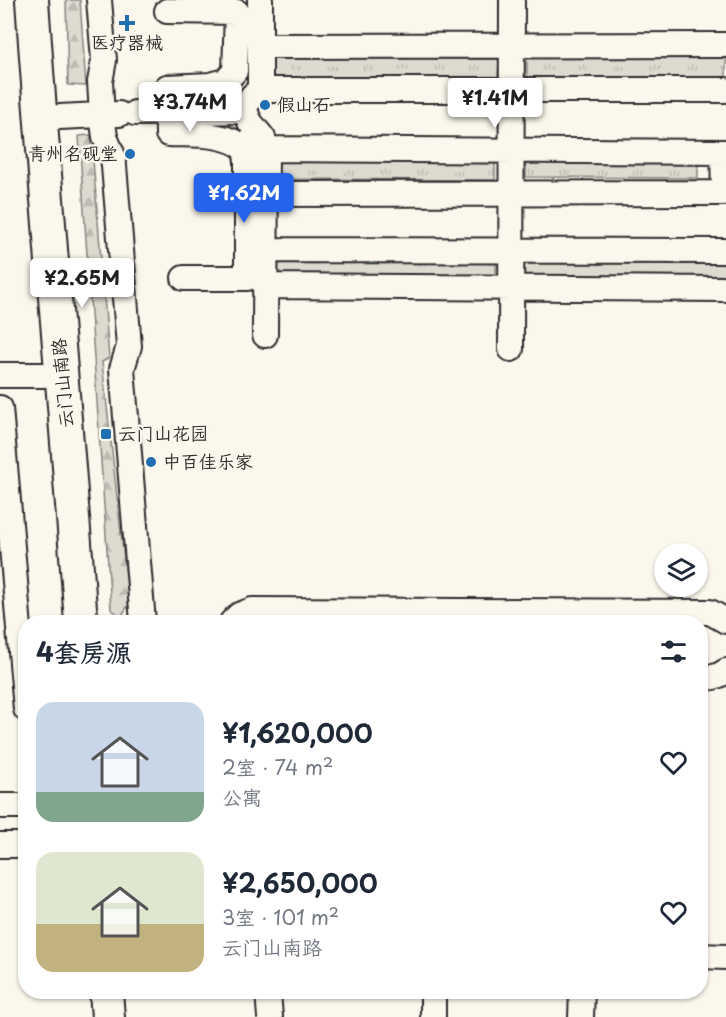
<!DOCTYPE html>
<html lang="zh">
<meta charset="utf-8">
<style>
:root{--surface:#fff;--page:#f6f6f7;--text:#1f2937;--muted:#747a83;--accent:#2563eb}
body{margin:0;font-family:"Playpen Sans","LXGW WenKai TC",sans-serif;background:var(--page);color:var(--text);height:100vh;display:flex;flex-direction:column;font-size:22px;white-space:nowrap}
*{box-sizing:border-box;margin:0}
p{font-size:20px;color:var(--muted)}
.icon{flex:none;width:33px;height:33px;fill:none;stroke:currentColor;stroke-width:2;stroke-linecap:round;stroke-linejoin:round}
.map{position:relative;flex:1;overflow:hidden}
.details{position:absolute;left:18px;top:615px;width:690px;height:384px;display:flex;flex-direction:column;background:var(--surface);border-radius:24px;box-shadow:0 2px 4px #0004}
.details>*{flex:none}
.controls{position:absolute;left:654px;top:543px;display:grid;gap:12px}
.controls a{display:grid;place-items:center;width:54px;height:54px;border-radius:50%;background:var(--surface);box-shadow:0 2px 4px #0004;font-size:30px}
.price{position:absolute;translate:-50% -51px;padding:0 14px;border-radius:6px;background:#fff;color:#222;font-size:20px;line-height:39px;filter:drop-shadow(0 2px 3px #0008)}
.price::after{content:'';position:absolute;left:50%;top:36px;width:18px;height:14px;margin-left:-9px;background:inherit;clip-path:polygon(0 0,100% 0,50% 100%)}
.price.on{background:var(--accent);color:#fff}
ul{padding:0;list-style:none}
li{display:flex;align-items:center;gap:18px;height:150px;padding:0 18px}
li span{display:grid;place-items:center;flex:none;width:168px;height:120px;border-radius:18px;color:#555}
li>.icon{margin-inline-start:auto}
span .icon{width:72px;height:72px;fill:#fffc;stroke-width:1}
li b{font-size:26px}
h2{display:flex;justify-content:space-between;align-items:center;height:72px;padding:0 18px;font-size:26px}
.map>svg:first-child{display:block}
.grass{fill:url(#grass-tufts);stroke:#84827e;stroke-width:1.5}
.forest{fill:url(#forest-firs);stroke:#84827e;stroke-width:1.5}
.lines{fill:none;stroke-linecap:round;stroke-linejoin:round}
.minor-casing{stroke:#2b2b2b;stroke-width:28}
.major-casing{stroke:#2b2b2b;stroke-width:36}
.minor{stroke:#fbf7ec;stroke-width:24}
.major{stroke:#fbf7ec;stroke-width:32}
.poi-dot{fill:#1f6fb2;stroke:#fbf7ec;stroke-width:2}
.labels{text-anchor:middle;stroke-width:4.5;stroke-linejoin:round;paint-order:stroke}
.poi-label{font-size:18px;fill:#2b2b2b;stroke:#fbf7ec;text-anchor:start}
.street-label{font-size:18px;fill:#2b2b2b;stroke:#fbf7ec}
</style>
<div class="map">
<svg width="726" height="1017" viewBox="0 0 726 1017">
<defs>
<pattern id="grass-tufts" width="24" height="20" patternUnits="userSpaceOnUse" patternTransform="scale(1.5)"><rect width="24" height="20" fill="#dddad0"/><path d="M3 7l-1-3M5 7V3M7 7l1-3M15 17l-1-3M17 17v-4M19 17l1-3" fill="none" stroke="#bebbb3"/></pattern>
<pattern id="forest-firs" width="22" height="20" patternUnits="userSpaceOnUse" patternTransform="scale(1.5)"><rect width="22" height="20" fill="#dddad0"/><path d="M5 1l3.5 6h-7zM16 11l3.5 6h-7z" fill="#bebbb3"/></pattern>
</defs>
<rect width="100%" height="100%" fill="#fbf7ec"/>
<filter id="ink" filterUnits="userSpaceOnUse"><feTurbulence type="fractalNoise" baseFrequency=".0167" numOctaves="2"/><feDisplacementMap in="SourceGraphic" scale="12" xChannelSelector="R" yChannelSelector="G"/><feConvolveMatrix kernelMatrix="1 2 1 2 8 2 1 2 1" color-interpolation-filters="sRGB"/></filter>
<g filter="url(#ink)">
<path class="grass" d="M527,56l199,1v22l-199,-2z
M270,58l229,1 -1,19 -228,-1z
M276,157l219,2v21l-219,-1z
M526,161l172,1v16l-172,-1z
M277,261l219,1v19l-219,-2z
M521,263l205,1v17l-205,-2z"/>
<path class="forest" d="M66,0h14l6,86 -18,-1z
M91,135l18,223 -7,4 27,242 -8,13 -10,-8 -32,-473z"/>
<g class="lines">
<g class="minor-casing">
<path id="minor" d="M99,0l5,60 -4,22 2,33 3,22 8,19 1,10 15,180 -7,23 21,253
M167,11l70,1 -2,59 -9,10 -16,4 -43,2 1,47c26,1 55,-2 77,14l2,13v117h-63
M260,46l466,-1
M260,90h466
M250,100l2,-4 8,-6v-90
M245,111l5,11 13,16 3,11 -1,186
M135,113l110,-2
M40,118l79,-4
M266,149l460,3
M266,194l458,-1 -1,-41
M265,250l461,1
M265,286l461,3
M511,349l1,-349
M0,375h44
M0,408l26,301
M232,622l7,-7 13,-5 458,2 16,9
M700,678c11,0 18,-1 26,-7
M0,806h26
M0,845h26
M700,956l26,1
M268,992l2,25
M433,992v25
M581,1017l1,-25"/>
</g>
<g class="major-casing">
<path id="major" d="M32,0c14,208 34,415 49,622
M106,992l2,25"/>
</g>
<use href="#minor" class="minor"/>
<use href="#major" class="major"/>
</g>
</g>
<g class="poi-dot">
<path d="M124 14h6v6h6v6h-6v6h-6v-6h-6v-6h6z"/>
<circle cx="265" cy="105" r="6"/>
<circle cx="130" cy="154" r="6"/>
<rect x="100" y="428" width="12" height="12" rx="3"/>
<circle cx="151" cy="462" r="6"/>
</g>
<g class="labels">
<g class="poi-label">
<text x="127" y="49" text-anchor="middle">医疗器械</text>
<text x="277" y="111">假山石</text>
<text x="118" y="160" text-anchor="end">青州名砚堂</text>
<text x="118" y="440">云门山花园</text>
<text x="163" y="468">中百佳乐家</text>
</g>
<g class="street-label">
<text transform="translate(63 383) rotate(-95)" y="6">云门山南路</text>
</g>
</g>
</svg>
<div class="controls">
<a><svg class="icon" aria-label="layers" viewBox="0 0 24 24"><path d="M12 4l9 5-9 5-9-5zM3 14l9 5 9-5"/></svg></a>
</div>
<b class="price" style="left:495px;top:129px">¥1.41M</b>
<b class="price" style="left:190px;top:133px">¥3.74M</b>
<b class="price on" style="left:244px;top:224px">¥1.62M</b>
<b class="price" style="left:82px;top:309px">¥2.65M</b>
<section class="details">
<h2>4套房源<svg class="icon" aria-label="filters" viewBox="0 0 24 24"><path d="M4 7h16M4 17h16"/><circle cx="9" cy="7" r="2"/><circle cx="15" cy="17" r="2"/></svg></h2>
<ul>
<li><span style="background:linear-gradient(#c9d6e8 75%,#7fa58c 0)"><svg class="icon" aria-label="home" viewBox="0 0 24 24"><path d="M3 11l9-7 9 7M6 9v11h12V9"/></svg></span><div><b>¥1,620,000</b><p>2室 · 74 m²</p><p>公寓</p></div><svg class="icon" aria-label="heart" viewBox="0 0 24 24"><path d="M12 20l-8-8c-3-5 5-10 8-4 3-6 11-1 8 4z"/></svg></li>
<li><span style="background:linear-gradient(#dfe7d0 60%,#c2b280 0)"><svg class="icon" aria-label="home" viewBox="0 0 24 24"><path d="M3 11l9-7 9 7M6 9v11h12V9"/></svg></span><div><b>¥2,650,000</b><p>3室 · 101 m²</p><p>云门山南路</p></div><svg class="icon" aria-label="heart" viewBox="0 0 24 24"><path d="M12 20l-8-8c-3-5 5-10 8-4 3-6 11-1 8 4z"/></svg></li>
</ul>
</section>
</div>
